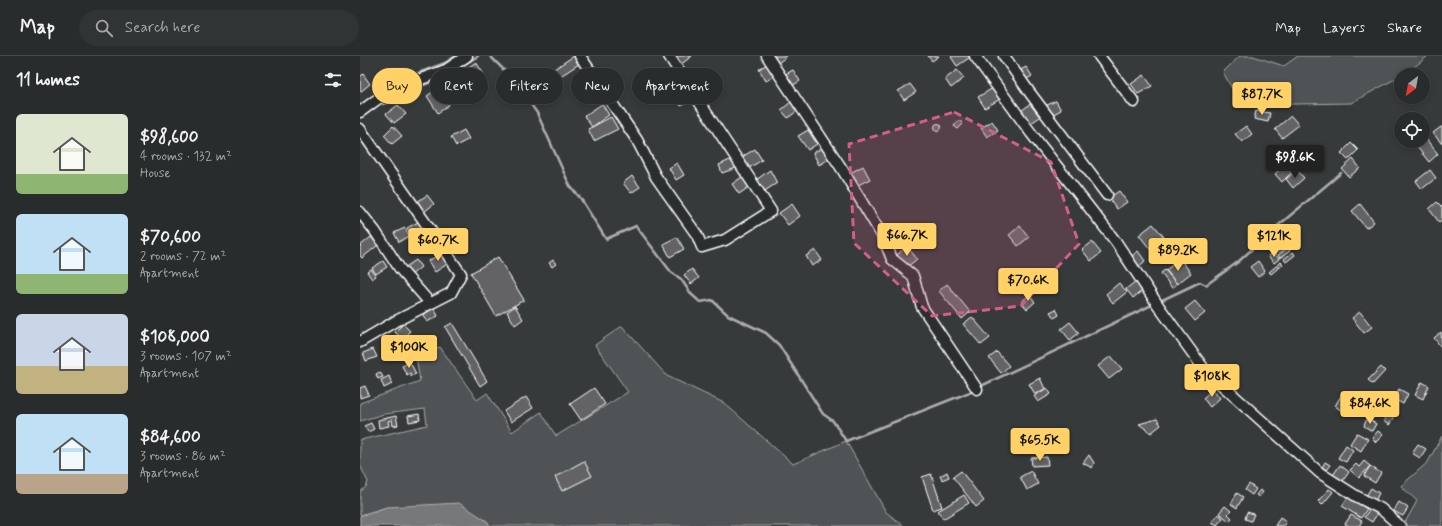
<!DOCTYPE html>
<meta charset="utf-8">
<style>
:root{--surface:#292c2c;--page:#313434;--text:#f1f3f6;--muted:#a5a7a9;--line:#454848;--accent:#ffd166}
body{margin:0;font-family:Mynerve,sans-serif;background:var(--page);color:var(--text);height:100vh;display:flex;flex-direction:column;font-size:15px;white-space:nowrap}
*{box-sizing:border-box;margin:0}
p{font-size:13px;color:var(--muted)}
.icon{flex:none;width:22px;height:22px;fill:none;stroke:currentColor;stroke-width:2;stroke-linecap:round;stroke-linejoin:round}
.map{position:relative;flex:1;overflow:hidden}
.drawer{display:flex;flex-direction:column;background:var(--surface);width:360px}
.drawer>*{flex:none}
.banner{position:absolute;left:12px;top:12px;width:380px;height:36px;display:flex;gap:8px}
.needle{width:26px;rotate:211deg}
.controls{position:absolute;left:1034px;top:12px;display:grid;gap:8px}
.controls a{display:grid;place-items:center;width:36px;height:36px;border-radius:50%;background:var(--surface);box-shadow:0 2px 6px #0003,0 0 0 1px var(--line);font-size:20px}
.price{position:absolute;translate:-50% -34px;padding:0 9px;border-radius:4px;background:var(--accent);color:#111;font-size:13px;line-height:26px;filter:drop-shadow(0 1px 2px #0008)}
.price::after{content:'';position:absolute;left:50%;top:24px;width:12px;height:9px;margin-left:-6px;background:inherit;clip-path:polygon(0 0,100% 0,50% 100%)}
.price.active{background:#222;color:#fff}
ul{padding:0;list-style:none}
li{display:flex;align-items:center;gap:12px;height:100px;padding:0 16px}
li span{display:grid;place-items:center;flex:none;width:112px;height:80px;border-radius:6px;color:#555}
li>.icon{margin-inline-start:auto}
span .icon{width:48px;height:48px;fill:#fffc;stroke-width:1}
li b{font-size:17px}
h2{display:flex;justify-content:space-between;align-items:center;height:48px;padding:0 16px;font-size:17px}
.tag{padding:0 14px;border-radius:18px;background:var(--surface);box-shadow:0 2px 6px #0003,0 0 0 1px var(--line);font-size:14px;line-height:36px}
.tag.active{background:var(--accent);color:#111}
header{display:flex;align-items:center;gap:24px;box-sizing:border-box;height:56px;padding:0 20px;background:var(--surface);border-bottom:1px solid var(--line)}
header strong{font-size:19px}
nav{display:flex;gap:22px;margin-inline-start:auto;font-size:14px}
.search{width:280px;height:36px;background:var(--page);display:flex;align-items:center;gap:10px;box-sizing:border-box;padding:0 14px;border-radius:22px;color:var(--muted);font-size:15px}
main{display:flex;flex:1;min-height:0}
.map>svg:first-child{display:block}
.green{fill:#505354;stroke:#a8a9aa}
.water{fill:#767879;stroke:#adaeaf}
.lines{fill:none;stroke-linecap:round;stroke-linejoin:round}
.stream{stroke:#adaeaf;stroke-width:2.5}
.building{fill:#636465;stroke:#fff}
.street-casing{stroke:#fff;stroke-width:13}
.street{stroke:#2a2d2e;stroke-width:10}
.marked{fill:#d45d8c;fill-opacity:0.2;stroke:#d45d8c;stroke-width:3;stroke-dasharray:8 5;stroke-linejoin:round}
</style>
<header>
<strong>Map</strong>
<div class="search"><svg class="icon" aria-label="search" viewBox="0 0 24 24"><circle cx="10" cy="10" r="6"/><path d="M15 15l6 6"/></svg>Search here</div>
<nav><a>Map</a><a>Layers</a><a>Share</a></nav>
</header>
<main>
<section class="drawer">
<h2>11 homes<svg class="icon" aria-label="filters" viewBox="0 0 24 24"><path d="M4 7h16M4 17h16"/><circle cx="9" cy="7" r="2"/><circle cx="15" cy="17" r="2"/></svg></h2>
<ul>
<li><span style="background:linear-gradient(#dfe7d0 75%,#8fb573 0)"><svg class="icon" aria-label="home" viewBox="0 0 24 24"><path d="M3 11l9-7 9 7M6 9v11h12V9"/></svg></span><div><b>$98,600</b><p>4 rooms · 132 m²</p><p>House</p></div></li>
<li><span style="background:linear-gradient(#bfe0f5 75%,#8fb573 0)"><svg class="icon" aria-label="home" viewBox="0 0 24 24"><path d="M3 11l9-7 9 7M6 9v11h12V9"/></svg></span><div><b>$70,600</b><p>2 rooms · 72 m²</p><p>Apartment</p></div></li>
<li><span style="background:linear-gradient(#c9d6e8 65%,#c2b280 0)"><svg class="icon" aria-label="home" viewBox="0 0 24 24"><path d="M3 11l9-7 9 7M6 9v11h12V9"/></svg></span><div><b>$108,000</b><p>3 rooms · 107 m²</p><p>Apartment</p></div></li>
<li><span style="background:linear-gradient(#bfe0f5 75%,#b9a48a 0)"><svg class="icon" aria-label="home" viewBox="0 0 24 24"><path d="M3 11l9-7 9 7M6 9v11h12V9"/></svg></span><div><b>$84,600</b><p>3 rooms · 86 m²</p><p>Apartment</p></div></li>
</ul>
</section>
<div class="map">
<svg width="1082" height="470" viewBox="0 0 1082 470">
<rect width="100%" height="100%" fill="#373a3b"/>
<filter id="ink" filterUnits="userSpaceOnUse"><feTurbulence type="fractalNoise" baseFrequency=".025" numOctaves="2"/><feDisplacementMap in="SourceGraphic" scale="8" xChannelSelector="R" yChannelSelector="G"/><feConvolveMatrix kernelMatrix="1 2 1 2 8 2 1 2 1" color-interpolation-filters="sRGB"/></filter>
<g filter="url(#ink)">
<path class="green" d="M880,0h13l31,10 14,-10h130l-20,16 -57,31 -110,2 -18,-33z
M262,270l45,50 57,27 69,61 53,-23 40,71 18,14h-414l-3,-5 -100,-14 -27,8v-23l6,-5 2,-5 -8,-17v-25l67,-15 -2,-16 -41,5 -24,7v-18l60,-22 -4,-25 24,-9 37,53 10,-7 25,39 29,-20 15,24 72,-44 -33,-47z
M1082,380v90h-39l14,-25 -16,-15 27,-24z"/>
<path class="water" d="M99,447l28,18 3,5h-130v-10l27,-9z"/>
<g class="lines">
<path class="stream" d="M130,0l23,23 24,34 33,73 11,13 25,40 30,-13 35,46 10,7 10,15 9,8 12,-2 16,15 38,18 13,12 44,69 10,7 13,20 129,-51
M89,18l29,-18
M57,32l27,-12
M27,33l18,-11 40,-15 11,-7
M23,48l23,-9
M798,246l42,-20 6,3 32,-23 36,-33 67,-56
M619,331l175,-83"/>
</g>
<path class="building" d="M214,0l5,8 -23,15 -5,-8z
M312,0h20l-12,9z
M412,0h13l1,1 -8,6z
M568,0h11l-7,5z
M592,0h20l-15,10 -6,-9z
M116,6l7,11 -12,9 -8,-11z
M409,7l7,12 -10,6 -7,-12z
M666,11l6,9 -7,4 -6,-9z
M433,14l7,11 -10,6 -6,-12z
M597,14l7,8 -13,10 -6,-9z
M3,18l7,10 -10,8v-15z
M784,19l8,11 -14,8 -7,-10z
M316,21l5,9 -12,8 -5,-9z
M550,28l6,8 -12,8 -6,-9z
M78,32l11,17 -11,8 -11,-17z
M326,32l6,12 -11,6 -6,-11z
M633,32l7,11 -15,9 -7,-11z
M696,45l5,9 -11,6 -5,-10z
M431,46l6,9 -9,7 -7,-8z
M242,48l7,11 -17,12 -8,-11z
M670,48l10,13 -9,6 -10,-12z
M38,49l8,9 -12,9 -8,-9z
M896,55l14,2 -2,9 -14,-3z
M931,60l8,9 -17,13 -7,-9z
M251,61l7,12 -24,12 -6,-12z
M599,64l4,4 -5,5 -4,-3z
M632,65l6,9 -11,7 -6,-9z
M574.5 71a3.5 3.5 0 1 1 7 0a3.5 3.5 0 1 1-7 0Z
M33,70l9,10 -10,8 -8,-9z
M886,70l6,8 -10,8 -7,-8z
M1081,71h1v17l-9,-11z
M104,74l5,9 -13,7 -5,-9z
M448,74l9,14 -9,6 -10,-14z
M1066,83l12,15 -9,8 -12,-15z
M991,87l7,7 -10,10 -7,-7z
M462,92l7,11 -10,6 -6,-12z
M395,93l7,11 -13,8 -7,-11z
M372,103l4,9 -14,5 -3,-8z
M993,103l7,9 -11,9 -7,-8z
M317,107l7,12 -8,5 -7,-12z
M924,109l8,7 -10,10 -7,-8z
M503,110l7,13 -14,7 -6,-13z
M410,114l7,13 -14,9 -7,-12z
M937,114l7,8 -11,10 -7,-9z
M1070,114l6,8 -14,11 -6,-8z
M272,120l8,11 -9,6 -8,-10z
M382,121l7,10 -10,7 -7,-10z
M759,135l8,11 -10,7 -8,-11z
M67,139l7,9 -10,8 -7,-10z
M1077,146l5,5v13l-3,2 -10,-13z
M432,148l8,12 -12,9 -9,-12z
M1000,148l14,18 -8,6 -14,-17z
M60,165l7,11 -13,7 -7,-11z
M793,168l11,13 -14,12 -11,-14z
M660,170l9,11 -11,9 -9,-11z
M45,172l4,8 -10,6 -5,-9z
M11,181l7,8 -16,13 -2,-2v-10z
M317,181l7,12 -14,8 -7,-13z
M732,186l9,11 -10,8 -9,-11z
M924,187l2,3 -10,7 -2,-3z
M547,190l10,13 -10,8 -10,-12z
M928,192l2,3 -10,7 -2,-3z
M455,194l7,10 -10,6 -6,-10z
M778,195l7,10 -9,8 -8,-10z
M913,196l6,7 -5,4 -6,-7z
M933,196l2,3 -9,7 -2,-3z
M82,197l7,10 -14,9 -7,-11z
M138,201l26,43 -28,16 -25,-43z
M820,203l11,14 -14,11 -11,-14z
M56,204l5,7 -11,9 -6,-8z
M193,204l3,4 -4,3 -3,-4z
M23,205l4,6 -11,7 -4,-6z
M898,205l7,10 -7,6 -8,-10z
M921,206l2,2 -12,10 -2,-2z
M11,213l5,7 -4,3 -5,-7z
M332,213l7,9 -8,6 -7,-9z
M805,214l12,14 -5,4 -11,-15z
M776,225l7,9 -10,8 -7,-9z
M759,227l8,9 -14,11 -7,-9z
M587,228l23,28 -8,7 -23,-28z
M669,239l6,7 -8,7 -6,-7z
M835,245l10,12 -10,8 -10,-12z
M155,250l8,13 -8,6 -8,-13z
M74,252l4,8 -11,6 -4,-7z
M696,253l3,6 -5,3 -4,-6z
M1000,256l12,15 -8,6 -12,-15z
M612,261l18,21 -9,7 -18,-21z
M710,266l9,11 -9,7 -9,-11z
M92,267l35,58 -7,5 -35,-59z
M43,268l7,7 -8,8 -7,-7z
M1081,276l1,14 -1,1 -7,-9z
M13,293l4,8 -11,4 -3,-8z
M637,296l12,14 -8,7 -12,-15z
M751,300l11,13 -13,10 -11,-13z
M50,306l6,12 -5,2 -1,-3 -3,2 -5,-9z
M1021,311l4,4 -12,13 -5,-4z
M20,316l3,5 -5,2 -2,-5z
M29,320l3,8 -8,4 -3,-8z
M680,322l5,11 -10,5 -6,-10z
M1062,326l7,4 -6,13 -8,-4z
M5,330l4,9 -9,3v-10z
M234,332l11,16 -24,16 -11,-16z
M687,332l4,6 -13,8 -4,-6z
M853,333l7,9 -10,9 -7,-9z
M1039,333l9,5 -5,10 -9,-5z
M982,338l10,7 -7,12 -10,-7z
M166,341l7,11 -22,14 -7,-11z
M59,358l1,6 -11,2 -1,-6z
M1028,358l6,4 -5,7 -6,-4z
M36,360l2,9 -5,1 -1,-6 -4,1 1,5 -10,2 -1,-8z
M1007,362l9,6 -4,7 -8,-5z
M797,363l4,6 -10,8 -12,-9z
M11,367l3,6 -6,3 -4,-6z
M1018,375l5,4 -7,7 -4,-4z
M997,377l11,6 -7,12 -11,-7z
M1058,388l8,5 -6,9 -8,-5z
M986,389l7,5 -7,12 -8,-4z
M729,399l5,8 -2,5 -9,-5z
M687,401l1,8 -16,1 -1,-8z
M224,405l8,15 -30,15 -7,-14z
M1004,405l6,5 -11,12 -9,-8 6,-6 3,3z
M965,406l5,3 -4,5 -4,-2z
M980,409l9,7 -7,10 -9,-7z
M1010,410l11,7 -6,10 -11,-7z
M601,415l23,30 -8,6 -23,-30z
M671,415l7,13 -11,6 -7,-13z
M587,416l2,5 -7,3 -2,-4z
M571,418l11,33 -9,3 -11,-33z
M889,428l7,5 -4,6 -7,-5z
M1011,432l8,5 -4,8 -9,-5z
M969,433l4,3 -11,13 -4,-4z
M900,434l3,2 -4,5 -3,-2z
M877,437l6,4 -6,11 -6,-4z
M604,439l5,8 -26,16 -5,-8z
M988,441l19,12 -6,9 -19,-12z
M1039,446l9,6 -5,8 -10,-5z
M865,450l6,5 -3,3 4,4 -3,3 -10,-8z
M1010,453l7,5 -5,8 -8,-5z
M887,456l7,2 -3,7 -6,-2z
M858,458l5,4 -6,7 -5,-3z
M991,459l11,6 -3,5h-10l-4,-2z
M920,461l6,4 -2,5h-9z"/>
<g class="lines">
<g class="street-casing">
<path id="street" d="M220,0l57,84 19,37 41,58 5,12 23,-7 46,-29 -102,-155
M407,0l75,113 41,68 9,22 21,17 9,31 55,82
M615,0l56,77 85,109 46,69 42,58 116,104 36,23 25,13 19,17
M644,0l26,37 77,102
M739,0l35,46
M0,56l19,-14 31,-15 36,-13 21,-14
M0,73l101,145 -10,19 -57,29 -34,20
M0,156l15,19 25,38 30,34"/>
</g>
<use href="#street" class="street"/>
</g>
</g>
<path class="marked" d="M594,56l97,50 28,82 -58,62 -89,10 -78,-73 -5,-99z"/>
</svg>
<div class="controls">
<a><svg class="needle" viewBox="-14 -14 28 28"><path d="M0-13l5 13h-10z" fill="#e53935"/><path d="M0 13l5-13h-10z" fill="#a5a7a9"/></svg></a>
<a><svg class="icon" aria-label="locate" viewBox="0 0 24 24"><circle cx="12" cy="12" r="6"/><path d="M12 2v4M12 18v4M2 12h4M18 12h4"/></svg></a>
</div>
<b class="price" style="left:902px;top:60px">$87.7K</b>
<b class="price active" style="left:935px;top:123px">$98.6K</b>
<b class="price" style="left:547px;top:201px">$66.7K</b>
<b class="price" style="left:914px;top:202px">$121K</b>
<b class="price" style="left:78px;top:206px">$60.7K</b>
<b class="price" style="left:818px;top:216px">$89.2K</b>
<b class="price" style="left:668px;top:246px">$70.6K</b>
<b class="price" style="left:49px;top:313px">$100K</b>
<b class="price" style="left:852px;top:342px">$108K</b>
<b class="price" style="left:1010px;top:369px">$84.6K</b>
<b class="price" style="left:680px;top:406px">$65.5K</b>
<div class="banner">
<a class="tag active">Buy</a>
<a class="tag">Rent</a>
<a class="tag">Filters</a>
<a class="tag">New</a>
<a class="tag">Apartment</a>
</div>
</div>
</main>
